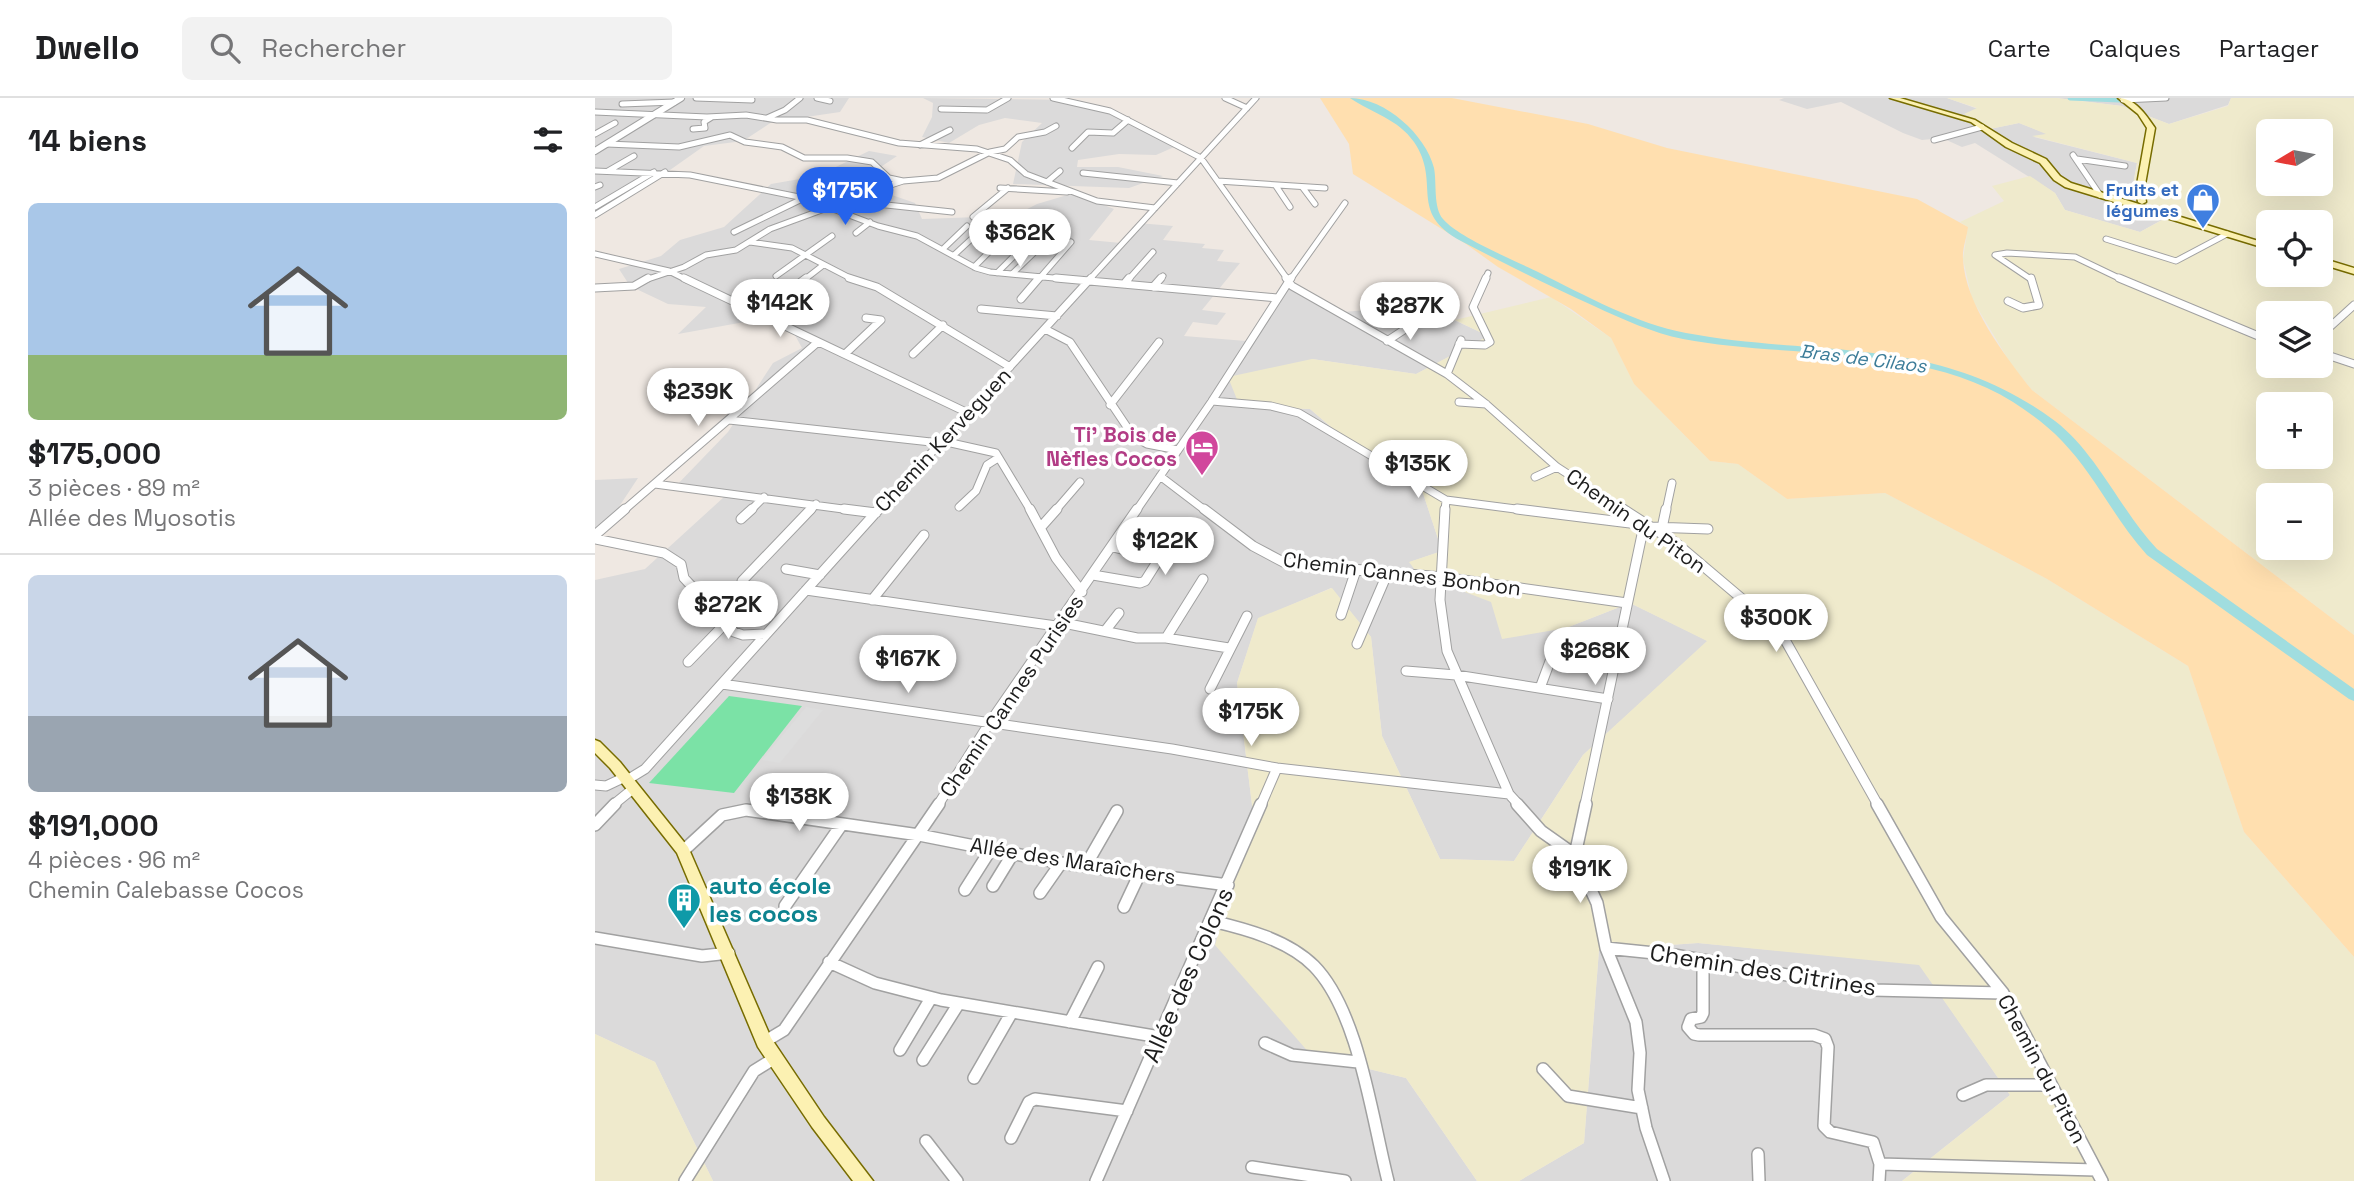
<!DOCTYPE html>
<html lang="fr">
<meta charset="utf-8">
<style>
:root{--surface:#fff;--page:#f2f2f2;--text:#202124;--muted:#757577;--line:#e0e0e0;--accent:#2563eb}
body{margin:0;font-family:"Space Grotesk",sans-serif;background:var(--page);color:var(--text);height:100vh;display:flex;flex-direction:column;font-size:26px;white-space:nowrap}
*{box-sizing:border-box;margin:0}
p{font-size:23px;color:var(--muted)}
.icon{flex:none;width:38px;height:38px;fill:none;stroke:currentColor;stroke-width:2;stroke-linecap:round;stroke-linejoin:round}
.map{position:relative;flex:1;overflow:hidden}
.sheet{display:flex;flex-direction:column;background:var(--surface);width:595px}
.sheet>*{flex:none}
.needle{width:46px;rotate:260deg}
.controls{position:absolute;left:1661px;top:21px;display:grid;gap:14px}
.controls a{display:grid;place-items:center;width:77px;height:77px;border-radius:10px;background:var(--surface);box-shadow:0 7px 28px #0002;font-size:35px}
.price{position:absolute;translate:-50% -60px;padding:0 16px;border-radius:24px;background:#fff;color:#222;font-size:23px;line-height:46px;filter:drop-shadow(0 2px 4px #0008)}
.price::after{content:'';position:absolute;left:50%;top:42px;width:21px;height:16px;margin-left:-10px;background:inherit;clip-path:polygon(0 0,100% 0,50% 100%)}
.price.on{background:var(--accent);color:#fff}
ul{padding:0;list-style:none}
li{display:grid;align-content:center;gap:14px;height:371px;padding:0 28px}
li+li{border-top:2px solid var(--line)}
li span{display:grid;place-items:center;height:217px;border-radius:10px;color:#555}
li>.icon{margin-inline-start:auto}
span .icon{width:126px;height:126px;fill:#fffc;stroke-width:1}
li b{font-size:30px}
h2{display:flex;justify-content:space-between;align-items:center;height:84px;padding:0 28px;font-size:30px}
header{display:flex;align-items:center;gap:42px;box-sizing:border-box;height:98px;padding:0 35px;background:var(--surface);border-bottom:2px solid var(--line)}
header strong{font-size:33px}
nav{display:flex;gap:38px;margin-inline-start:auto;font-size:24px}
.search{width:490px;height:63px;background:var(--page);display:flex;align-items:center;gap:18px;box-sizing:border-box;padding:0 24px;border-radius:10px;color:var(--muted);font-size:26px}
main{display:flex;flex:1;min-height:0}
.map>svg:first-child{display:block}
.residential{fill:#dbdada}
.farmland{fill:#efeacc;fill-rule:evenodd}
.sand{fill:#ffdfaf}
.pitch{fill:#7be2a6}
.parking{fill:#ddd}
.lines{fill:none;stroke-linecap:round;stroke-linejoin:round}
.canal{stroke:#a0dddf;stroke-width:5}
.river{fill:#a0dddf;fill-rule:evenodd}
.minor-far3-casing{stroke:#a1a1a1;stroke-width:7}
.minor-far2-casing{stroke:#a1a1a1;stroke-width:9}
.minor-far1-casing{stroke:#a1a1a1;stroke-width:11}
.minor-casing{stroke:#a1a1a1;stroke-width:14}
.tertiary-casing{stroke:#a1a1a1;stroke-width:8}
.secondary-casing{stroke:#776c00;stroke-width:3}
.minor-far3{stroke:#fff;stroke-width:5}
.minor-far2{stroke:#fff;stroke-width:7}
.minor-far1{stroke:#fff;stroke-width:9}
.minor{stroke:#fff;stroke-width:11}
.tertiary{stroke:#fff;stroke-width:6}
.secondary{fill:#fcf1b2;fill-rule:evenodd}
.labels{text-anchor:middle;stroke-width:7;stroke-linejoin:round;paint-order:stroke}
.far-shop-label{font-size:18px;font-weight:bold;fill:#366cbe;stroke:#fff;text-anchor:end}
.far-water-label{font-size:19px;font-style:italic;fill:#3d7d99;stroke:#fff}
.hotel-label{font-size:21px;font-weight:bold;fill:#b23c85;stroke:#fff;text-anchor:end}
.street-label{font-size:21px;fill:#1d1d1d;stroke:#fff}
.near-culture-label{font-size:24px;font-weight:bold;fill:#0d838f;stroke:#fff;text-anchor:start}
.near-street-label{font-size:24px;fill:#1d1d1d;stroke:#fff}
</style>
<header>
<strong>Dwello</strong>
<div class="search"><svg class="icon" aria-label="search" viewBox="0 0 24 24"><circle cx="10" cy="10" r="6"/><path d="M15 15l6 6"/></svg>Rechercher</div>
<nav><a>Carte</a><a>Calques</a><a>Partager</a></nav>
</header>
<main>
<section class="sheet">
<h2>14 biens<svg class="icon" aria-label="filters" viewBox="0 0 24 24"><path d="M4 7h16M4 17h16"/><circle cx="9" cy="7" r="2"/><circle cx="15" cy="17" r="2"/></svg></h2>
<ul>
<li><span style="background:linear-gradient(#a9c7e8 70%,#8fb573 0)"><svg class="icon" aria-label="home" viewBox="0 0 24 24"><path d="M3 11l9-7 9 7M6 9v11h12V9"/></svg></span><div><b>$175,000</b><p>3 pièces · 89 m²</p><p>Allée des Myosotis</p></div></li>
<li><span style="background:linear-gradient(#c9d6e8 65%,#9aa5b1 0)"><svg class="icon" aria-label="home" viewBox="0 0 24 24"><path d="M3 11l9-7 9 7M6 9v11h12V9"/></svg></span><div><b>$191,000</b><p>4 pièces · 96 m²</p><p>Chemin Calebasse Cocos</p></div></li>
</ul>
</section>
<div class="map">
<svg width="1759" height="1083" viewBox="0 0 1759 1083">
<rect width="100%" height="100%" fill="#efe8e2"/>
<path class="residential" d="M0,0h254l-9,14 -68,10 -29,19 -39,5 -51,36 -58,31z
M328,0l155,2 103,44 -25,11 -37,-1 -41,6 -1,7h41l45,9 -34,12 -116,-4 9,-42 20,-19 -37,-5 -26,7 -30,18 -27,-6 10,-20 1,-14z
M1189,0h163l31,11 -13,5 25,15 29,-6 29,11 -14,3 103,26 -5,27 35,27 -27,15 -75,-22 -10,-17 -80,-50 -13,4 -20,-9 -20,2 -19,-7 -62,-31 -34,7 -28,-9z
M1462,0h174l-3,7 -59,19 -47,-18z
M274,53l28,5 -40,27 58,20 7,16 57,-2 27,3 31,-16 37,-11 40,16 -25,31 32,3 17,-20 35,3 -10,14 42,4 -3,4 22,2 -7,11 23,2 -38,47 24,3 -9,12 -24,-3 -9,14 62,5 38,-58 59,29 37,-3 65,7 44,20 -73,38 -104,-15 -72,48 70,2 48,41 61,31 23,70 -32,11 8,12 148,54 64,-25 78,38 -125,114 -69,106 -74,-2 -58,-123 -11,-99 -40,-49 -73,31 -21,64 16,130 58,242 95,23 71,103h-764l-58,-119 -60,-28v-454l50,-11 79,-72 -51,-8 55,-57 45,-69 29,-15 -18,-33 -106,19 28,-27 -38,-3 -38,-18 -11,-17 42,-13 19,-16 44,-13 47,-43 46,-8z
M43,380l-43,65v-63z
M1103,845l221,21 91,131 -108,86h-383l65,-38 15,-193z"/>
<path class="farmland" d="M1352,0h110l65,8 47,18 59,-18 3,-8h123v537l-322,-245 -21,-26 -39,-65 -9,-40 5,-32 -8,-5 44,-21 -12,-15 38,-10 25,17 10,17 75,22 26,-14 -33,-15 7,-3 -8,-10 5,-27 -105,-27 14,-2 -27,-11 -29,6 -26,-15 13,-6zM1673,33h53v53h-53zM1673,124h53v53h-53zM1673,215h53v53h-53zM1673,306h53v53h-53zM1673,397h53v53h-53z
M956,199l60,41 23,46 76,77 28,3 49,35 98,-6 162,86 141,87 56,166 110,125v224h-452l108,-86 -91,-130 -221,-22 -99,7 -15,193 -65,38h-42l-71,-103 -95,-23 -96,-110 38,-132 -16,-130 21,-65 74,-30 39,49 11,99 58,123 74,2 69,-106 124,-114 -77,-38 -64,25 -64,11 -11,-37 -73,-28 -9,-12 33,-11 -23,-70 -61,-31 -48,-41 -70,-2 -12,-30 84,-18 104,15 72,-38 -33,-16z
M0,936l60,28 58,119h-118z"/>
<path class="sand" d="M725,0h132l136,26 79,24 250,51 51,28c-1,10 -6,22 -5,32 2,45 42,97 69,131l322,245v322l-110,-125 -56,-166 -141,-87 -162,-86 -98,6 -49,-35 -28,-3 -76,-77 -23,-46 -40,-29 -73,-42 -32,-23 -113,-70 -4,-30z"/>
<path class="pitch" d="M134,598l73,10 -68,87 -85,-10z"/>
<path class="parking" d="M211,609l17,3 -43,53 -18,-3z"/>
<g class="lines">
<path class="canal" d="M1475,0l50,2"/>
<path class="river" d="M755,0c35,0 76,37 84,70 3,16 -1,39 9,51 16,19 73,42 97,54 44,22 97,51 146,60 134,25 251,0 369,88 42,32 66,90 102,128l197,140v12l-5,-2 -202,-144c-32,-35 -52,-80 -85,-114 -14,-15 -32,-28 -49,-39 -93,-59 -226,-43 -330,-63 -30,-6 -61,-20 -89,-33 -45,-20 -89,-42 -133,-65 -54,-29 -19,-58 -47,-99 -16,-23 -42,-29 -64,-44z"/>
<g class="minor-far3-casing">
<path id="minor-far3" d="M101,0l56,2
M222,0l13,3
M458,0l57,13 91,47 87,122
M630,0l22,10
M1528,2l43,-2
M27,6l53,-2
M346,11l46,1 21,-12
M0,14l112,5 39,-2 31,5h30l92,23 78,6 33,11 16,14 71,27 58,7
M172,20l18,-8 15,-12
M98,31l12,-1 -1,-6 8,-5
M0,36l20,-11
M1339,42l48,-13
M12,46l72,3 51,-12 15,7 37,5 22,11h43l25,4 17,16 14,3
M325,47l30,-15
M477,50l16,-16 25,1 15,-13
M1478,57l27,40
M1482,61l48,7
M0,73l95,4 114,23 74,28 39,10 59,32 14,4 85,8
M13,73l26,-15
M488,75l95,10
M623,83l107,7
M452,84l13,-11
M681,88l14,21
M0,89l5,-2
M405,90l67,4
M708,90l12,16
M254,103l103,11
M0,109l59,-35
M238,110l33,-15 37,-12 35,-3 52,-26 15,-3 13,-12 27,-5 11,-6
M0,117l70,-43
M378,119l35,-29
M139,134l70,-34
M261,135l14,-11
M1511,141l70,22 51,-27
M155,144l42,6 62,32
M349,150l23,-22
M0,156l74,17 18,9
M359,157l26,-24
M379,169l31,-31
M402,175l28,-28
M417,176l33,-32
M181,178l56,-40
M50,182l39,-13 22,-12 30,-5 34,-21 60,-22
M209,182l18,-14
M443,182l33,-38
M494,182l167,-182
M533,182l25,-28
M565,182l3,-4
M695,182l55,-77
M890,182l3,-7
M1437,182l-37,-25 12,-2 68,4 48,23"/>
</g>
<g class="minor-far2-casing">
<path id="minor-far2" d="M89,180l284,135
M254,180l28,9 133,80
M461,180l221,20
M691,180l6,8 155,88 39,30 71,63 68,44
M1524,180l149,62
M529,186l5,-6
M199,189l12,-9
M558,189l8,-9
M0,190l39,-2 14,-8
M426,201l18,-21
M1413,203l15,7 16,-3 -8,-27
M386,211l76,7
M450,231l25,13 63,94 14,8 31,6
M1726,237l33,-30
M792,243l32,-21
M864,246l26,1 5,-3 -17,-35 13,-29
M1726,255l33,11
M250,256l36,-34 -15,-2
M318,256l30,-29
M852,276l14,-34
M617,303l59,5 28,7 147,87 85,11
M864,304l27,2
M515,307l49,-63
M134,322l211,23
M347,343l54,12 35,58
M565,378l46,35
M940,379l22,-10
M60,386l203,27
M364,409l17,-16 11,-26 11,-7
M28,413l195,-169
M155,413l14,-14
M215,413l6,-7
M283,413l213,-233
M460,413l25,-29
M541,413l76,-110 79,-123
M850,413l1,-11
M1071,413l6,-28"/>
</g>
<g class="minor-far1-casing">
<path id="minor-far1" d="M249,411l32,4
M435,411l26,49 26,34
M609,411l49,37 32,17 157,14 185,26
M850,411l-5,91 7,51 62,143 10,11
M922,411l121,15
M1028,411l53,34 104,88 98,174
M146,421l11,-10
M446,429l16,-18
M1057,429l56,2
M1067,430l4,-19
M0,437l30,-26
M0,441l69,14 17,11 3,14 50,54 9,3 22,-1
M191,471l34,6
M498,477l47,8 5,-2 12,-19 -3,-5 -41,-10
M147,483l69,-72
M211,492l250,36
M277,502l52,-65
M746,517l15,-45
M464,524l78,16h29l63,10
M510,533l14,-18
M571,540l37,-59
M762,546l31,-72
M93,564l60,-62
M811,573l50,4 152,24
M127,586l450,65 105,19 232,26
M945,590l12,-32
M615,591l37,-73
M32,682l18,-11 234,-260
M0,687l11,1 19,-9
M18,707l21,-17
M343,707l52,-83 147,-213
M666,707l16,-37
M990,707l59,-280"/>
</g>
<g class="minor-casing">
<path id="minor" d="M922,706l24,27 34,24 22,48 9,45 30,74 4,31 -2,37 8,38 18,53
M1282,706l64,113 62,76 99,188
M0,727l20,-21
M88,753l39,-36 24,-5 173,25 142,28 167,22
M980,757l11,-51
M491,767l31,-54
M398,788l19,-31
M370,792l26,-41
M445,795l21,-30
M190,808l57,-82
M529,809l16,-34
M617,823c34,8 76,19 102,45 45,46 58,153 74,215
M0,840l107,18 27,-3
M1011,850l68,7 198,35 131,3
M1108,863v52l-2,4 -10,2 -3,8 6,7 5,1h115l11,4 3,8 -4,79 6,6 43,10 7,22 -1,17
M234,864l46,21 66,17 219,37
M475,924l28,-55
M169,944l20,-12 155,-226
M670,945l27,12 66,7
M305,952l31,-52
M328,962l36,-57
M948,971l25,27 74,12
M379,980l38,-66
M1368,997l23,-10h65
M416,1040l18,-36 6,-3 92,12
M331,1043l31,40
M1163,1056l1,27
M1285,1066l216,6
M657,1069l93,14
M90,1083l69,-110 21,-13
M501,1083l165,-377"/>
</g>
<g class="tertiary-casing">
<path id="tertiary" d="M0,53l86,-53"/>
</g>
<g class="secondary-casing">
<path id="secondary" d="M1295,0h10l75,22 37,23 34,16 14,17 11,7 197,61v5l-203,-62 -11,-7 -14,-17 -34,-16 -35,-25z
M1523,0c17,0 28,17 37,30l-11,62 2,12 -4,2 -4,-2 -2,-12 11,-62 -9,-14z
M1726,160l33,10v6l-33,-10z
M0,642l5,2 20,20 68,85 83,191 53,79 49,64h-20l-41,-54 -54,-80 -81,-194 -67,-85 -15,-15z"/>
</g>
<use href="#minor-far3" class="minor-far3"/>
<use href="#minor-far2" class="minor-far2"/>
<use href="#minor-far1" class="minor-far1"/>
<use href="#minor" class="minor"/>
<use href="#tertiary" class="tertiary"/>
<use href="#secondary" class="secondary"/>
</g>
<defs>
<g id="shop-pin" transform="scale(1.75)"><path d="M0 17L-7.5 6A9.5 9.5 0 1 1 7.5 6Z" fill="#3f7fe0" stroke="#fff"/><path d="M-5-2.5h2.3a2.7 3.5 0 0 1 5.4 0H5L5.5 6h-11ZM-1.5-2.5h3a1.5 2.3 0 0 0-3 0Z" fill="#fff"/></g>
<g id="hotel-pin" transform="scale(1.75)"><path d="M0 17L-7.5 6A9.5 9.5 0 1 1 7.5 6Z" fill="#d1479c" stroke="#fff"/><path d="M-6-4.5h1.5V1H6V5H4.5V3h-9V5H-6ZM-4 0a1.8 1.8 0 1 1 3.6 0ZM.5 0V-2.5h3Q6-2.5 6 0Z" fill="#fff"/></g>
<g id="building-pin" transform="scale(1.75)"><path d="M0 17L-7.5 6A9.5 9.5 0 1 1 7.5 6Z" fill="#0f9aa8" stroke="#fff"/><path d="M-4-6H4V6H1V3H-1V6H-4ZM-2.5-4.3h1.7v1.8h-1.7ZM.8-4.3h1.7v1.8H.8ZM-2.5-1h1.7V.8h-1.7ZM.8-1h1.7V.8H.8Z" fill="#fff"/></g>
</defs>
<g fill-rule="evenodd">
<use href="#shop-pin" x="1608" y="102"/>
<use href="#hotel-pin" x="607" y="349"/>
<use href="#building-pin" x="89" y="802"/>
</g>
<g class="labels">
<g class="far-shop-label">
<text x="1584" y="98">Fruits et<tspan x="1584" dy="21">légumes</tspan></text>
</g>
<g class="far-water-label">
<text transform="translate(1268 260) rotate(7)" y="7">Bras de Cilaos</text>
</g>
<g class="hotel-label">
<text x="582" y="344">Ti' Bois de<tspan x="582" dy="24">Nèfles Cocos</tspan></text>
</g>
<g class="street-label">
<text transform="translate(348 342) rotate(-47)" y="7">Chemin Kerveguen</text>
<text transform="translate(1041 423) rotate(35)" y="7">Chemin du Piton</text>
<text transform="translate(807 476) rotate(7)" y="7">Chemin Cannes Bonbon</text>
<text transform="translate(417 598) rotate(-56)" y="7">Chemin Cannes Purisies</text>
<text transform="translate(478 763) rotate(9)" y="7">Allée des Maraîchers</text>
<text transform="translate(1447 971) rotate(62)" y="7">Chemin du Piton</text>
</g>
<g class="near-culture-label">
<text x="114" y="796">auto école<tspan x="114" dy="28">les cocos</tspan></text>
</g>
<g class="near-street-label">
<text transform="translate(1168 872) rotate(9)" y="8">Chemin des Citrines</text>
<text transform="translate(593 877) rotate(-66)" y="8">Allée des Colons</text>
</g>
</g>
</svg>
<div class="controls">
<a><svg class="needle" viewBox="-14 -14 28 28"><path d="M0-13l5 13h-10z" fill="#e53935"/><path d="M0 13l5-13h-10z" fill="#757577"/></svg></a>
<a><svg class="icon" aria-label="locate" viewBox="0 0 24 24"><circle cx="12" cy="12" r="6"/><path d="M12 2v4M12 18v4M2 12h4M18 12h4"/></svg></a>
<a><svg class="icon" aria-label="layers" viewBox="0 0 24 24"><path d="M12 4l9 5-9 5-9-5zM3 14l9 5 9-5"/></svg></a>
<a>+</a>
<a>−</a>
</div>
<b class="price on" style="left:250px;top:129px">$175K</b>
<b class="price" style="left:425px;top:171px">$362K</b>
<b class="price" style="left:185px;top:241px">$142K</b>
<b class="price" style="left:815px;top:244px">$287K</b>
<b class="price" style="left:103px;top:330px">$239K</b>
<b class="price" style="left:823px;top:402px">$135K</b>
<b class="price" style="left:570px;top:479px">$122K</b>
<b class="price" style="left:133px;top:543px">$272K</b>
<b class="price" style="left:1181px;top:556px">$300K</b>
<b class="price" style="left:1000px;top:589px">$268K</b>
<b class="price" style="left:313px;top:597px">$167K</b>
<b class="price" style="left:656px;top:650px">$175K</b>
<b class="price" style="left:204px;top:735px">$138K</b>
<b class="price" style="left:985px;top:807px">$191K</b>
</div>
</main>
